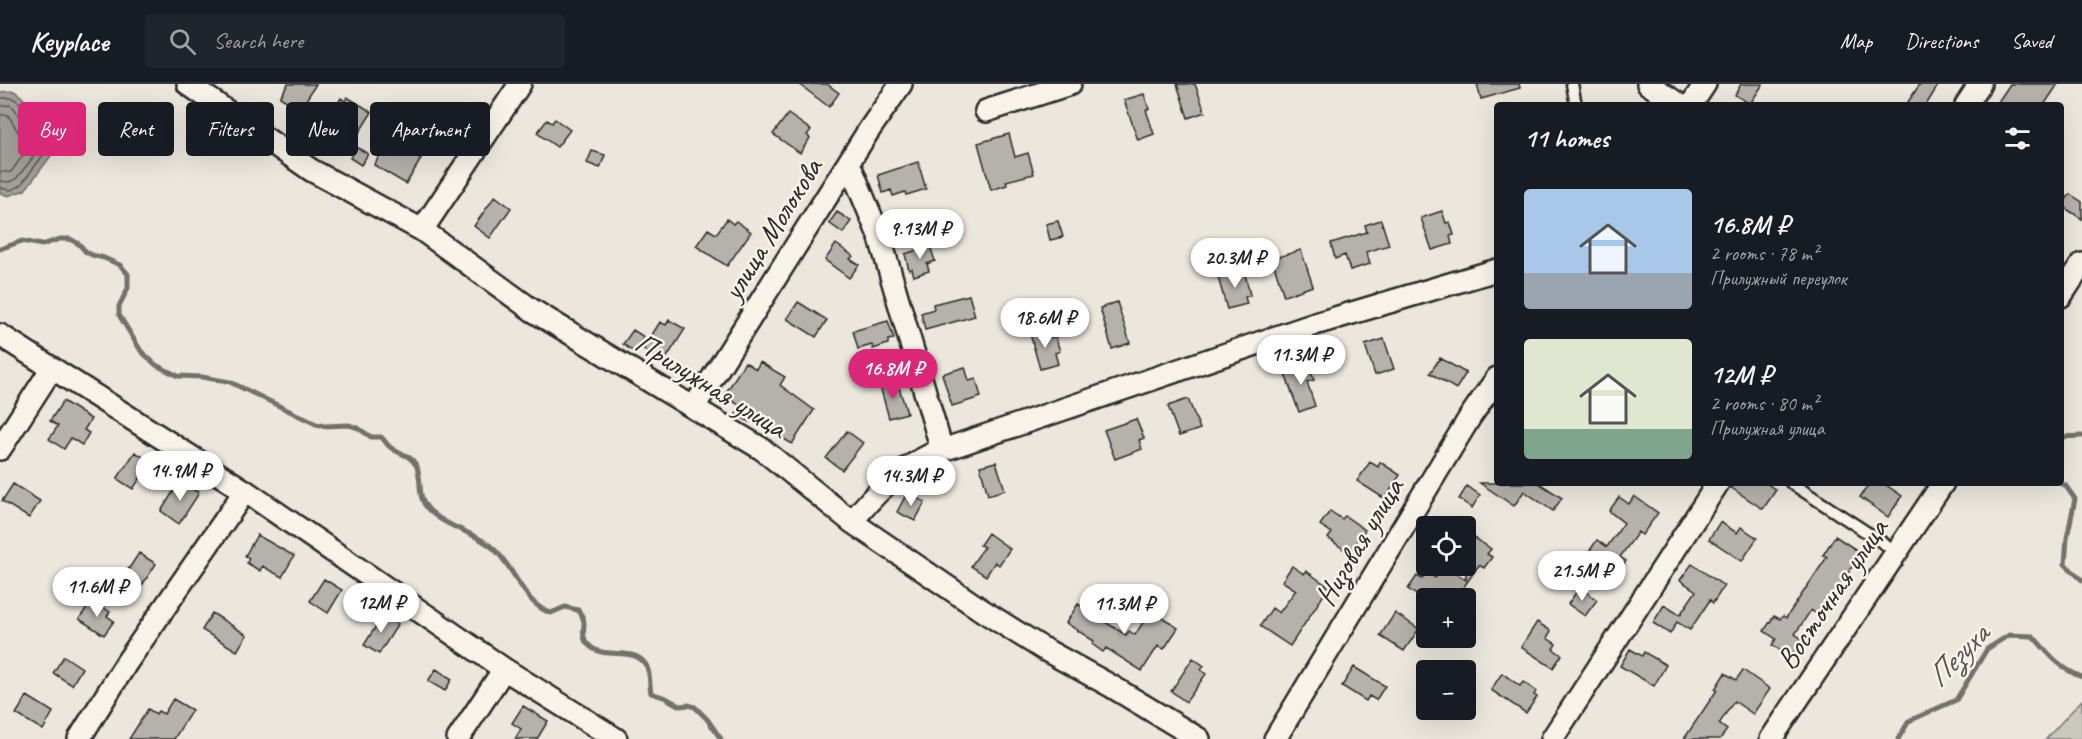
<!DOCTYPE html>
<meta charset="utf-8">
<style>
:root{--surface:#171b24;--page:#20242c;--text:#f1f3f6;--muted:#9ea1a6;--line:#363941;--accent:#db2777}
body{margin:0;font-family:Caveat,sans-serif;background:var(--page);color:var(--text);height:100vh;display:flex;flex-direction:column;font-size:22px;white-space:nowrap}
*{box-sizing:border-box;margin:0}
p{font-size:20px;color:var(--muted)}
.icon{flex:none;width:33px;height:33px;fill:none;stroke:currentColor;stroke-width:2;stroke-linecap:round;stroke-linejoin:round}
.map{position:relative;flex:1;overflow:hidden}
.details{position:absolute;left:1494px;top:18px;width:570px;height:384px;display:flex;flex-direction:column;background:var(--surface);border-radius:6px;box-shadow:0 6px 24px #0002}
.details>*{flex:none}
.banner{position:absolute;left:18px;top:18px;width:570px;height:54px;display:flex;gap:12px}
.buttons{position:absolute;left:1416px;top:432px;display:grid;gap:12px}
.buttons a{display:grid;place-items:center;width:60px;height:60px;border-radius:6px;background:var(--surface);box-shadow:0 6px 24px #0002;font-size:30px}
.price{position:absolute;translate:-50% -51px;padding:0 14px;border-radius:21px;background:#fff;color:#222;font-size:20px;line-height:39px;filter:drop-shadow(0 2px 3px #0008)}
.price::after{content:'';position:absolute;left:50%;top:36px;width:18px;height:14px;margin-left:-9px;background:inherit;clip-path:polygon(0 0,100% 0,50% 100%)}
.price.on{background:var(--accent);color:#fff}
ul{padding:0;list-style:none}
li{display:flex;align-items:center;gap:18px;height:150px;padding:0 30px}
li span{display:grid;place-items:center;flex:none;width:168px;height:120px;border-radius:6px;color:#555}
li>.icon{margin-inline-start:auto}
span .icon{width:72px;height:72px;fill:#fffc;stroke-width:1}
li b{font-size:26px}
h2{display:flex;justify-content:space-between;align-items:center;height:72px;padding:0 30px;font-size:26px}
.chip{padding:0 21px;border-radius:6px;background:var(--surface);box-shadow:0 6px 24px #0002;font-size:21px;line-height:54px}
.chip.on{background:var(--accent);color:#fff}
header{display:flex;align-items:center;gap:36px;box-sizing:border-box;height:84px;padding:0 30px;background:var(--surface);border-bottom:2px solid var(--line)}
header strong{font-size:28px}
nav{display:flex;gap:33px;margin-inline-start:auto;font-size:21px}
.search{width:420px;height:54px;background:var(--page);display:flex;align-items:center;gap:15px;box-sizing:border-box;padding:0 21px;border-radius:6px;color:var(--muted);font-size:22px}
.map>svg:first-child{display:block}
.green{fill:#cbc8bf;stroke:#7b7a75;stroke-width:1.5}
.water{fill:#a29f98;stroke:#72716c;stroke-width:1.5}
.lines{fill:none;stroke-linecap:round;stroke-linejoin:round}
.shore{stroke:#5b5957;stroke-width:1.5}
.stream{stroke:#72716c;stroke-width:5}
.building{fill:#b5b2ab;stroke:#2b2b2b;stroke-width:1.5}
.lane-casing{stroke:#2b2b2b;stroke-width:15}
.street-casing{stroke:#2b2b2b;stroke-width:26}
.lane{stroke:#f7f3e8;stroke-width:10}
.street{stroke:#f7f3e8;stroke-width:21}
.labels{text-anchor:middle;stroke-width:5;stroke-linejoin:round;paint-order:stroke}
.street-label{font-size:30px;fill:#2b2b2b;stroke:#f7f3e8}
.water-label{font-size:32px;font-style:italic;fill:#555451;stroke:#f7f3e8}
</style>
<header>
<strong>Keyplace</strong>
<div class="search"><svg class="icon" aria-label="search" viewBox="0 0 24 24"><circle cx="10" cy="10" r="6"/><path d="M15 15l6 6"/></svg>Search here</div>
<nav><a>Map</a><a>Directions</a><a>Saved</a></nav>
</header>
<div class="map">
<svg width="2082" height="655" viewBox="0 0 2082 655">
<rect width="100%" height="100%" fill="#ebe7dd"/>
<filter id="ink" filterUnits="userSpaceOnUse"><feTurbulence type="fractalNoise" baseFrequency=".0167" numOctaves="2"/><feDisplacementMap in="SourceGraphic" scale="12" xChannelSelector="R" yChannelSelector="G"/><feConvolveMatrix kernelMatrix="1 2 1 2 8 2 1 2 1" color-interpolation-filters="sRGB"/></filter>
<g filter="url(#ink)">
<path class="green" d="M2082,616v39h-36z"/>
<path class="water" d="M14,7c14,8 41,49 37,65l-26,34 -17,6 -8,-3v-101z"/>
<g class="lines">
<path class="shore" d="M0,14c4,0 10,-1 14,1 9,3 31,43 32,52l-25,34 -10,5 -11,-2
M0,22l10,-1 4,3 25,42 -23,29 -7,3 -9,-1
M0,31h8l20,33 -17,24h-11"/>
<path class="stream" d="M0,165l22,-8 20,4 18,-6h10l9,5 7,8 6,3 12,3 16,7 8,9v14l-9,18v9l22,36 15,14 22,11 24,1 28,5 86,42 8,2 25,-1 9,3 13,9h10c4,3 5,7 9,10 9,8 19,6 26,18 7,14 0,31 12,44 18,19 48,23 66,40 22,20 29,55 57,64l14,-6 13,3c3,4 6,8 6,13 0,6 -2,13 2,19 15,21 47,2 60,23 5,9 3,19 5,28l15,5 14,8 8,-1 7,2 12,12 14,20
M2061,353l21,-1
M2059,399l6,2 10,14 -8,39 -2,26 17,16
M1898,655l11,-18 47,-21 31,-51 22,-14 24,1c14,16 28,34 49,41"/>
</g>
<path class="building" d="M288,0h28l-16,26 -20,-13z
M799,0h28l12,9 -10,14z
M1177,0h18l10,28 -17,6z
M1477,0h42l1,4 -39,11z
M1741,0h22l-13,20 -15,-9z
M1920,0h19l-13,21h-20z
M2010,0h48l-14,21h-48z
M1144,10l5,15 -3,1 8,24 -16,6 -14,-40z
M347,13l25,15 -20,32 -29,-17 18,-29 4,3z
M788,30l23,16 -4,5 3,3 -10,15 -27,-19z
M555,35l15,11 -13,17 -20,-14 10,-13 5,3z
M1009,50l6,23 13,-4 6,21 -28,7 1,4 -16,5 -13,-47z
M389,56l32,19 -15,25 -32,-19z
M356,63l12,7 -7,11 -11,-7z
M592,67l13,4 -5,13 -13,-5z
M918,78l8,27 -20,6 -1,-3 -12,4 -2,-6 -8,3 -5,-18z
M2070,110l12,8v17l-20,-13z
M495,112l16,12 -21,30 -16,-12z
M1442,127l4,12 4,-1 4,13 -4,1 2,8 -20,6 -11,-32z
M837,128l14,9 -8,12 -14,-10z
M727,135l6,5 3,-3 15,11 -24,34 -31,-20 12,-17 8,5z
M1381,136l8,25 -23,7 4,12 -20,6 -5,-15 -10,4 -4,-16 36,-11 -2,-7z
M1058,137l5,16 -13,3 -4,-16z
M836,160l17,12 -3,3 9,6 -10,13 -24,-18z
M930,162l5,15 -8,3 2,7 -15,5 -2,-7 -3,1 -4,-16z
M1301,166l12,36 -29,10 -12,-37z
M1244,186l6,25 -5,2 2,7 -20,5 -9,-32z
M969,211l6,21 -50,14 -4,-17 13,-4 -1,-5z
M798,218l29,18 -11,17 -29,-18z
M1117,218l13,41 -18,6 -12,-41z
M669,236l16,9 -21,33 -21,-13 17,-27 6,3z
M888,237l6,18 -6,1v4l-15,5 -1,-4 -14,4 -5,-18z
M633,246l11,7 -10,15 -11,-8z
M1044,246l2,9 9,-3 5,15 -5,2 3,11 -18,5 -10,-35z
M1384,255l10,30 -19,6 -10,-30z
M1440,274l26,15 -10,16 -26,-16z
M745,278l11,7 4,-7 25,15 -5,8 34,25 -22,34 -41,-26 -2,4 -13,-8 5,-8 -17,-10z
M1307,278l7,18 -7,2 8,24 -16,6 -15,-41z
M965,283l4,14 7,-2 5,18 -29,9 -10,-32z
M897,297l10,32 -18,5 -9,-32z
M1188,315l12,30 -21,7 -11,-30z
M63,317l28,18 -7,11 5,3 -7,12 -11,-7 -7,11 -15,-10 9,-13 -8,-5z
M1136,335l8,19 -5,2 3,9 -27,10 -11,-29z
M847,347l16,12 -21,27 -16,-12z
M135,368l16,10 -18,27 -16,-10z
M996,378l9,28 -17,5 -8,-29z
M1370,378l8,5 2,-5 20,13 -15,24 -28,-18z
M180,397l19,12 -20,31 -18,-13z
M1480,399h59l23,15 -9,13 -29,-20 -10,15z
M1731,399h35l10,7 -13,19 -33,-22z
M1870,399h13l19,13 -14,21 -28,-20z
M13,400l27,17 -11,17 -27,-17z
M1467,402l13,9 -8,13 -13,-9z
M907,409l18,9 -10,19 -18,-9z
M1634,412l24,17 -16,22 -4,-3 -18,25 6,4 -10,15 -30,-20 11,-16 10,7 17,-24 -15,-12 10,-14 10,7z
M1330,427l12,8 3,-3 20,14 -16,23 -21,-15 4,-5 -12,-8z
M1720,438l17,11 4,-6 16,11 -15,23 -33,-22z
M1466,448l25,17 -4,5 5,3 -8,11 -5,-3 -23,33h-35l-13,-9 9,-13 5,3 5,-7 8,6 9,-12 22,14z
M988,449l22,16 -11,16 -4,-3 -9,14 -15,-10 13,-19 -4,-2z
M257,451l37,21 -12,21 -20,-11 -2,5 -13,-8 2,-5 -4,-2z
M1835,452l26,17 -41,64 -9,-7 -16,24 7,5 -11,18 -19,-12 4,-6 -12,-8 10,-15 6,3 3,-3 3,2 41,-61 -4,-2z
M139,469l17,11 -19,29 -17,-11z
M1692,480l32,22 -11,17 -3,-3 -20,30 -13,-8 -7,12 -17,-11 11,-18 16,10 16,-24 -16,-11z
M1292,482l12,8 2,-3 23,16 -39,59 -30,-20 12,-18 7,5 17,-23 -14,-9z
M324,495l18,11 -14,23 -18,-12z
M1580,503l17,13 -12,16 -17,-12z
M92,516l18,12 -3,4 7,5 -10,14 -25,-16z
M1086,518l12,8 -4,5 32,20 3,-4 6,4 16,-25 27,18 -14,21 -6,-3 -16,25 -36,-23 -3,4 -11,-8 2,-3 -28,-18 12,-19 5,3z
M212,529l35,22 -10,16 -35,-21z
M1395,529l24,16 -15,22 -24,-15z
M383,531l15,9 -19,30 -15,-9z
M1537,538l14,9 -4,7 9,6 -3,5 9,6 -9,13 -32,-21z
M1630,565l12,7 2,-4 22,13 -12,21 -34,-20z
M64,572l18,12 -10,17 -19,-12z
M1193,574l11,8 -3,4 5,4 -20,28 -15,-11z
M1354,583l31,19 -9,14 -7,-4 -3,5 -24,-15z
M436,585l16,10 -7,12 -17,-10z
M1743,586l27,19 -17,25 -19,-13 -15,23 8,6 -7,9h-36l33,-49 -2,-1 10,-16 11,7z
M1502,589l18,13 3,-4 13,9 -2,4 3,2 -11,16 -35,-23z
M27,612l26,16 -10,18 -27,-16z
M173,615l19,11 -18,29h-45l19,-30 8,5 2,-3 6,3z
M523,622l25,15 -11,18h-22l6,-10 -9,-6z"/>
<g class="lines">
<g class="lane-casing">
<path id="lane" d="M1572,0l4,21
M1791,399l106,69"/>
</g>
<g class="street-casing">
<path id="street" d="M188,0l123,86 111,60 110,80 230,139 90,73 131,89 59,37 69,38 88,53
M1648,0l32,21
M1691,21l14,-21
M1966,21l14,-21
M986,27l84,-27
M849,79l31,75 62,212
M422,146l98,-146
M2061,212l21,-32
M0,251l245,156 259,178 112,70
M694,323l175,-277 32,-46
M0,365l52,-81
M852,438c24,-31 47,-52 82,-69l381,-129 182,-54
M79,655l48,-77 118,-171
M458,655l46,-70
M1275,655l195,-322 27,-39
M1552,655l166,-256
M1771,655l172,-256"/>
</g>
<use href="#lane" class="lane"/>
<use href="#street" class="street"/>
</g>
</g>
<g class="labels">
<g class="street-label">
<text transform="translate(772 145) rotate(-58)" y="10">улица Молокова</text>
<text transform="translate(711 301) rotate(32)" y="10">Прилужная улица</text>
<text transform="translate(1359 458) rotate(-59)" y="10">Низовая улица</text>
<text transform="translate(1832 510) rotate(-56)" y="10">Восточная улица</text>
</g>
<g class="water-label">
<text transform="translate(1957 571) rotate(-46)" y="11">Пезуха</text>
</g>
</g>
</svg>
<div class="buttons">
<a><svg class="icon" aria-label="locate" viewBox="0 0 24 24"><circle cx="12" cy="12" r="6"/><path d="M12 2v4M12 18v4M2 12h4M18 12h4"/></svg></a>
<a>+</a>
<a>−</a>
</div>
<b class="price" style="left:920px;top:176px">9.13M ₽</b>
<b class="price" style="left:1235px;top:205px">20.3M ₽</b>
<b class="price" style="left:1045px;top:265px">18.6M ₽</b>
<b class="price" style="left:1301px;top:302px">11.3M ₽</b>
<b class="price on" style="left:893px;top:316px">16.8M ₽</b>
<b class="price" style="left:180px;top:418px">14.9M ₽</b>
<b class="price" style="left:911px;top:423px">14.3M ₽</b>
<b class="price" style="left:1582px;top:518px">21.5M ₽</b>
<b class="price" style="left:97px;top:534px">11.6M ₽</b>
<b class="price" style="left:381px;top:550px">12M ₽</b>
<b class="price" style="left:1124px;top:551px">11.3M ₽</b>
<div class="banner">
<a class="chip on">Buy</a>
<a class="chip">Rent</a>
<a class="chip">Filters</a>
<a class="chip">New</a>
<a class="chip">Apartment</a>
</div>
<section class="details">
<h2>11 homes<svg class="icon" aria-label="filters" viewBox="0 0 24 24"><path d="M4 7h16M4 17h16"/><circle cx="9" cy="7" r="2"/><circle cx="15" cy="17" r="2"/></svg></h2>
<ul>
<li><span style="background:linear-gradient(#a9c7e8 70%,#9aa5b1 0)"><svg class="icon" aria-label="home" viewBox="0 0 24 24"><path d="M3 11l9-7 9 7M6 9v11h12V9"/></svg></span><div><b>16.8M ₽</b><p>2 rooms · 78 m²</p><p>Прилужный переулок</p></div></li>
<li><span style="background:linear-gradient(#dfe7d0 75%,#7fa58c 0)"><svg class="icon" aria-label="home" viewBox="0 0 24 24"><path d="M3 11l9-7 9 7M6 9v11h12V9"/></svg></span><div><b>12M ₽</b><p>2 rooms · 80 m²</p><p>Прилужная улица</p></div></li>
</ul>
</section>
</div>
